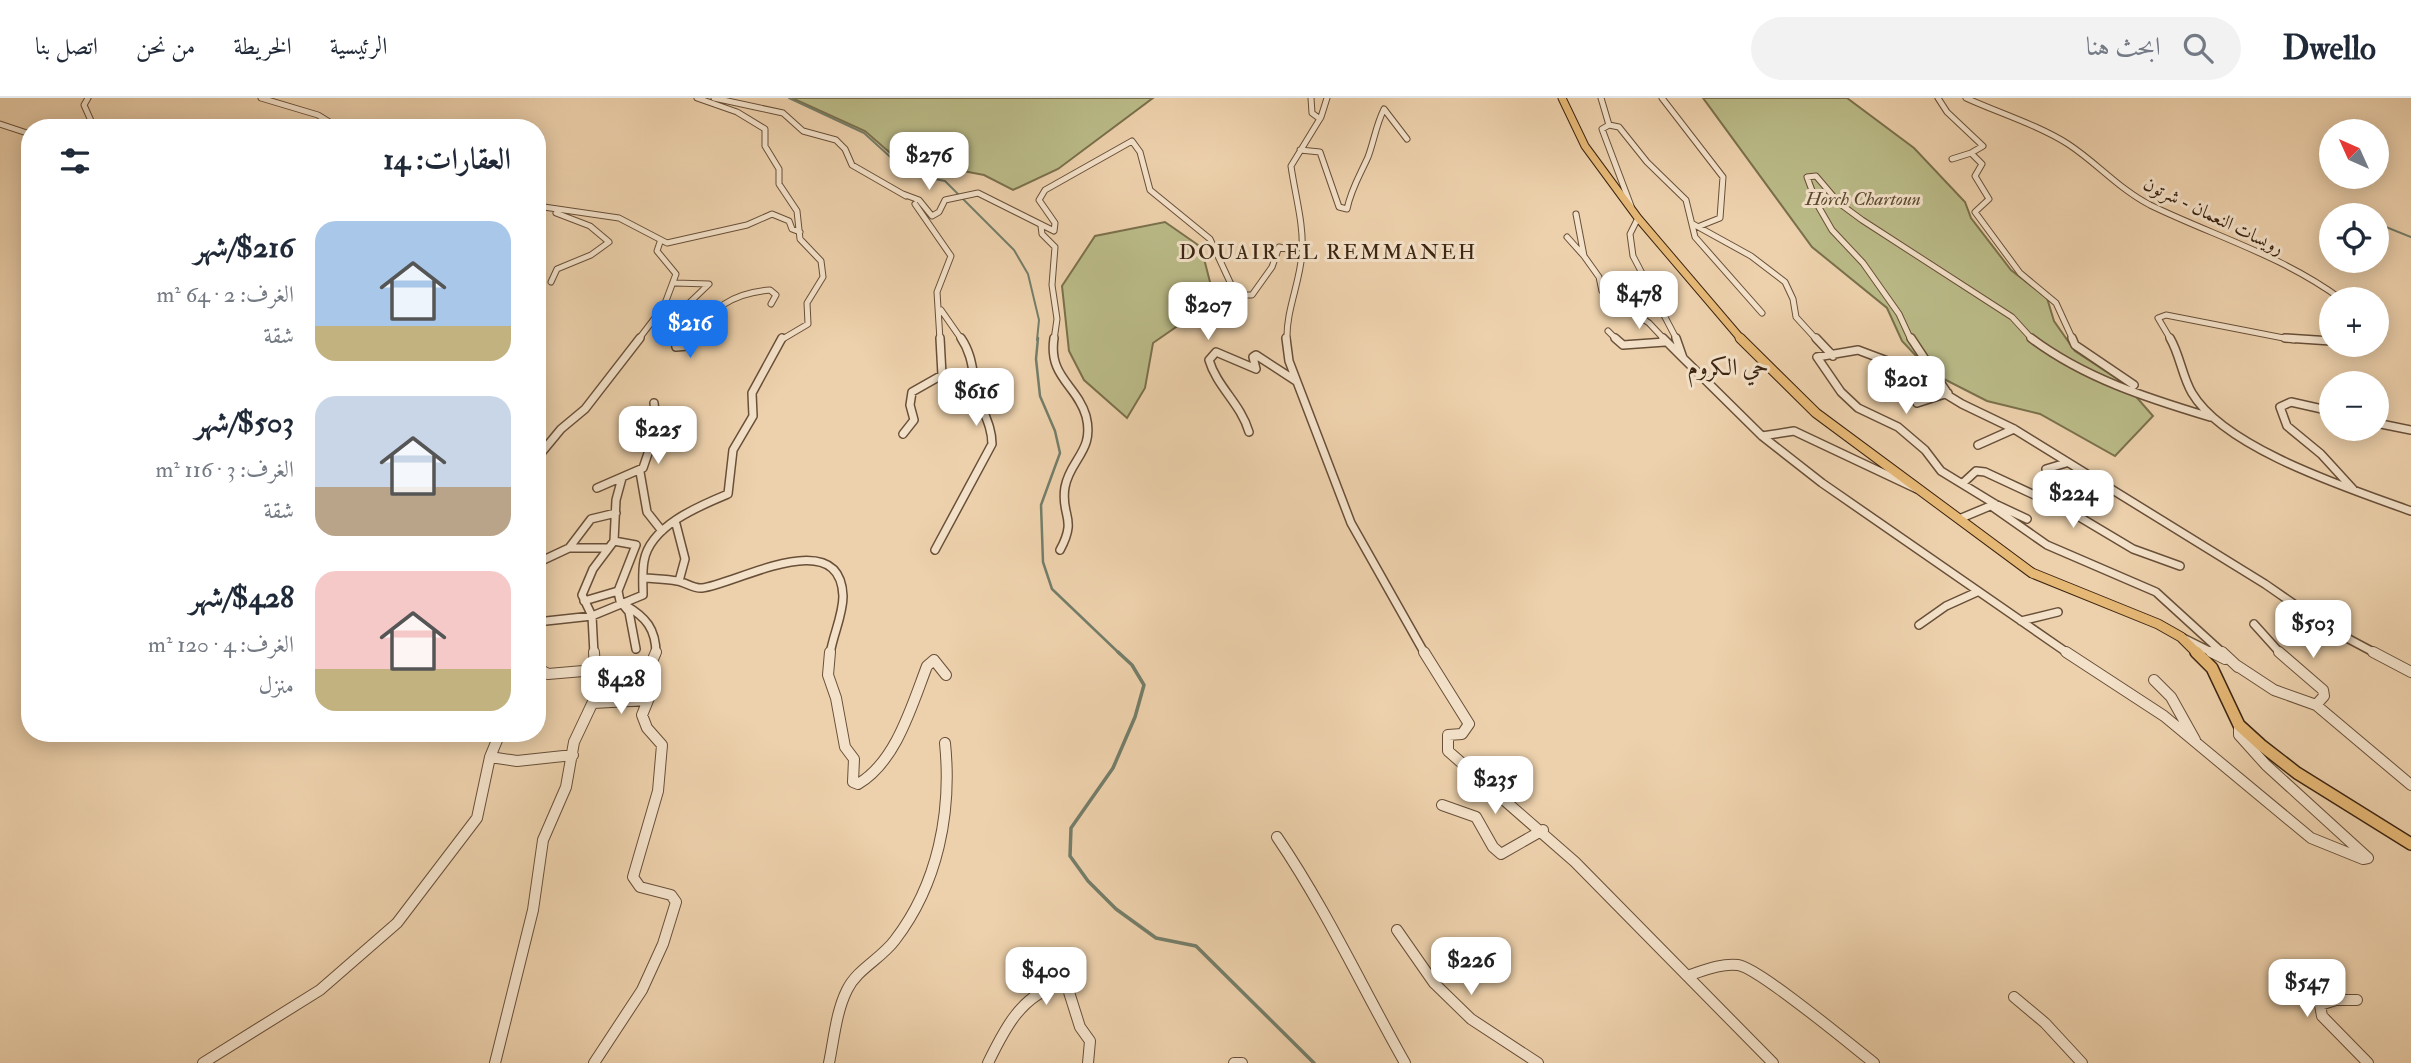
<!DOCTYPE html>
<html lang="ar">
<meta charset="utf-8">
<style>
:root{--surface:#fff;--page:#f2f2f3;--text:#1f2937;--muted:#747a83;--line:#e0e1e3;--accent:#1a73e8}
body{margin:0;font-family:"IM FELL Double Pica",Amiri,serif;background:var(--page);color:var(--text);direction:rtl;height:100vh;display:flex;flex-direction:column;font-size:26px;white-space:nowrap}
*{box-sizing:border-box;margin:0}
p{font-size:23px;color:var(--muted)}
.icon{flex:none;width:38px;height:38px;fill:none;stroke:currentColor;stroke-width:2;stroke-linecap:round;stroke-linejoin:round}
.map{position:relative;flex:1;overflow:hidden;direction:ltr}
.side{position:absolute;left:21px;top:21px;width:525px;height:623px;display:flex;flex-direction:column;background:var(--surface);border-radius:28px;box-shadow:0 4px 18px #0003;direction:rtl}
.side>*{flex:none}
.needle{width:46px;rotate:315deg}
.tools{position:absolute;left:2319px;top:21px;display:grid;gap:14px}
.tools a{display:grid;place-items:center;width:70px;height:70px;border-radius:50%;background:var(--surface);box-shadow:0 4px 18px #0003;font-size:35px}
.price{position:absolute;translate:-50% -60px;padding:0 16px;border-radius:14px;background:#fff;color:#222;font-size:23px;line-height:46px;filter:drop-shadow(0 2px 4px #0008)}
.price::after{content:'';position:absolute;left:50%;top:42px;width:21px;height:16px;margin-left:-10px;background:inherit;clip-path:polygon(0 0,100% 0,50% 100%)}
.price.selected{background:var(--accent);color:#fff}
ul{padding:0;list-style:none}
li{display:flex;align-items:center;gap:21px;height:175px;padding:0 35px}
li span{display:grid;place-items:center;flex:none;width:196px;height:140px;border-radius:21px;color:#555}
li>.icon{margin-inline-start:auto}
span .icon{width:84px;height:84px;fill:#fffc;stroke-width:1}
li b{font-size:30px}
h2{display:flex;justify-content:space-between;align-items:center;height:84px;padding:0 35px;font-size:30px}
header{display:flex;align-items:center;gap:42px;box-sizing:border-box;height:98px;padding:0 35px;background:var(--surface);border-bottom:2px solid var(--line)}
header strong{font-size:33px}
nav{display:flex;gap:38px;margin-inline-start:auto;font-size:24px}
.search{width:490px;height:63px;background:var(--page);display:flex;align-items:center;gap:18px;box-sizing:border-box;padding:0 24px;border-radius:38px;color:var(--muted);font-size:26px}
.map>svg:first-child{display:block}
.green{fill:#babb88;stroke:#7a704c;stroke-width:2}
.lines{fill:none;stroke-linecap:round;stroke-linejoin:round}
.stream-far2{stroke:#747d69;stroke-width:2}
.stream-far1{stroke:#747d69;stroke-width:2.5}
.stream{stroke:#747d69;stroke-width:3.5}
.minor-far2-casing{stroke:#684f38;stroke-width:7}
.minor-far1-casing{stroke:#684f38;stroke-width:10}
.minor-casing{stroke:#684f38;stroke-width:12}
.major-far2-casing{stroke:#3b2411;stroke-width:9}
.major-far1-casing{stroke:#3b2411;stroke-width:11}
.major-casing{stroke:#3b2411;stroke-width:14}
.minor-far2{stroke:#f3e1c9;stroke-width:5}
.minor-far1{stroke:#f3e1c9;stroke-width:7}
.minor{stroke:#f3e1c9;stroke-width:10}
.major-far2{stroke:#e6b876;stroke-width:7}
.major-far1{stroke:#e6b876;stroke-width:9}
.major{stroke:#e6b876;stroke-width:11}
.labels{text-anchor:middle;stroke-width:6;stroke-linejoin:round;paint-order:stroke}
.far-park-label{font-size:19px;font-style:italic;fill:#5b4a2f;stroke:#f3e1c9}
.far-street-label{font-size:19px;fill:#3b2411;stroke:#f3e1c9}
.far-quarter-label{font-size:21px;letter-spacing:2px;fill:#3b2411;stroke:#f3e1c9}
.neighbourhood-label{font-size:24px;fill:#3b2411;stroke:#f3e1c9}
</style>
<header>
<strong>Dwello</strong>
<div class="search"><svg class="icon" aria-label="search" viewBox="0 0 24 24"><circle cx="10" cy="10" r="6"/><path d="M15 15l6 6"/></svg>ابحث هنا</div>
<nav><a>الرئيسية</a><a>الخريطة</a><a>من نحن</a><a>اتصل بنا</a></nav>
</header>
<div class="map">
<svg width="2411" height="965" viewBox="0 0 2411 965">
<rect width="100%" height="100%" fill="#edd1ac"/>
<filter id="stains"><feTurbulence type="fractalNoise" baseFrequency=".00286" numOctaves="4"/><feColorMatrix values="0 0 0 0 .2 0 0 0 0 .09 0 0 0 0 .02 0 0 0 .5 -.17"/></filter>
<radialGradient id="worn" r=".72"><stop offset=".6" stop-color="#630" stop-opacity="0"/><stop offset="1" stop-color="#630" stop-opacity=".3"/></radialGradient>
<path class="green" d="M792,0h361l-95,71 -45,21 -29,-15 -88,-17 -31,-27z
M1703,0h144l67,50 51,54 6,16 40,52 36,28 7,23 21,30 50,33 28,32 -38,40 -75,-42 -53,-13 -55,-28 -30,-32 -15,-33 -75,-61z
M1165,124l36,25 9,35 -11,29 -46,32 -8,45 -18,30 -43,-38 -15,-29 -7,-65 33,-50z"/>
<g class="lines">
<path class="stream-far2" d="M789,0l75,35 45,41 36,7 69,69 14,24 11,46 -2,20
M2341,111l15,6
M2376,125l35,14"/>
<path class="stream-far1" d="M1038,240l-2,21 4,37 15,35 5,22 -19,52 2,57 9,27 68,65"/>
<path class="stream" d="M1118,554l14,13 12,20 -9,32 -22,51 -42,60 -1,28 18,25 28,28 40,29 40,8 118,117"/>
<g class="minor-far2-casing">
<path id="minor-far2" d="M88,0l-4,7 8,18 -2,5
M261,0l57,17 21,13
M697,0l40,14 28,17v17l14,23v15l18,27 3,28 21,22 2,16 -16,26 1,21 -27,16
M714,0l69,15 20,18 33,9 9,9 7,16 54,31
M1311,0l1,15 8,6
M1601,0l8,27 10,2 28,35 39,38 9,37 67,76
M1662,0l61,79 -3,41 -20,8
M1938,0l9,14 36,34 -12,7 11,11 -7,12 14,23 -14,13 45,61 36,30 17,37
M1966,0c33,15 72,27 102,46 29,19 51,45 82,61 64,31 133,51 191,94
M0,26l30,10
M1609,27l-7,4 29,77
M1300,52l20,2 19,55 8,2c4,-20 13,-34 21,-52 6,-16 8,-32 16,-48l23,30
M1952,61l19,-6
M903,96l16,6 13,16 7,-4 6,-12 33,-7 76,38 1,-8 -16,-23 6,-10 87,-49 8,11 10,38 60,49 26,56h16l20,-28 7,-20 16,4 7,7
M915,106l36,52 -14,36 3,48
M537,108l82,12 48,25 80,-18 25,-11 17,7 3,8 8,3
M1576,116l8,42 15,21 3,14 47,32 16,17
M1638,120l-8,16 3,22 44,84
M1693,126l58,32 34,26 8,17 3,18 21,23
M1041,128l1,8 13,13 -3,38 5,34 -3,21
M1567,139l17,19
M551,184l6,-13 34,-14 18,-13 -19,-16 -34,-13
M941,212l21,30
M1608,233l9,9
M638,242l26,-34 12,-32 -19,-23 3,-9
M675,242l10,-33 24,-23 -34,-1
M692,242c19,-32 41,-47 78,-50l6,5 -5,9
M1287,242c-1,-30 13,-57 15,-87 2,-29 -7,-58 -11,-87l30,-49 6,-19
M1911,242l-12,-26 -36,-51 -31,-33 -15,-26 -10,-27 9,-1 23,27 23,17 150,97 21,23
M2171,242l-13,-22 8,-3 128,25"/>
</g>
<g class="minor-far1-casing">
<path id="minor-far1" d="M674,240l2,9 12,-1 5,-8
M1054,240c-6,39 23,47 32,78 9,35 -16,43 -21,71 -5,29 13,30 -5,63
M1286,240l3,23 62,162 74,131
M1615,240l8,7 42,-3
M1663,240l20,20
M1676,240l7,20 79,78 60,47 247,171
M1816,240l17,18
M1911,240l35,53
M2031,240c53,40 116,60 179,79
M2072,240l3,7 59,40
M2170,240c10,17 12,38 22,55 33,56 159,96 219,118
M2285,240l46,3
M1917,305l31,-10
M2331,313l-40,-9 -11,5 7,19 34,28 32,35
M2376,325l35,7
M1249,334c-8,-28 -32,-45 -40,-72l7,-8 40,17 -3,-12 3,-2 40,26
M903,336l11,-14 -4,-15 2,-13 30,-17 -2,-37
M1762,338l32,-5 123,58
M1978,347l36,-16
M537,360l24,-29 24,-20 55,-71
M2046,371l20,-6
M640,374l7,40 15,19
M1963,385l13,-12 9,1 86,40 62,37 47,17
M597,390l46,-20 14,-41 -3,-24
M1994,410l53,37 109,47 68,62
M1959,421l36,-15
M2027,421l-32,-15 -54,-33 -16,-21 -27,-23 -40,-19 -17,-16 -24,-35 41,-7 40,15 64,39 52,25 251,155 65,45 47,25
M676,426l9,35 -6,22
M614,443l22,4 -18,46 2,10 9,11 7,37
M569,450l22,-29 25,-6
M935,452l57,-106c0,-18 -9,-31 -14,-48 -6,-21 -4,-39 -17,-58
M537,465l32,-15h39
M645,480c11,1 22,1 32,3 8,1 17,8 25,7 36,-5 138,-64 141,8 0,19 -10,39 -13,58
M584,503l34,-10
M625,507c21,12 31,24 31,49
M2021,523l37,-9
M537,524l55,-6 51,-21c0,-11 -1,-23 1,-34 6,-35 55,-55 84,-67l5,-44 20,-34 -1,-23 30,-55
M2254,526l27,30
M1919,527l27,-19 31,-14
M2181,539l34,17
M594,556l-2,-38 -10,-21 11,-26 21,-28 2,-41 6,-22"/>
</g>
<g class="minor-casing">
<path id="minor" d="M594,554l1,18
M830,554l-2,23 8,23 9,49 9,12 -1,23 5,2c38,-22 54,-79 69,-118l7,-6 12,15
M1424,554l45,72 -7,10 -14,1v16l127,111 198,201
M2066,554l98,64 147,122 52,21 5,-1 -102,-93 -27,-30v-10
M2211,554l14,7
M2222,554l16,15
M2279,554l44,38 1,6 -8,9
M2373,554l38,20
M2236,567l38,25 42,15 95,80
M2154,582l17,17 24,43
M593,605l55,-3
M500,635l-10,24 27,4 56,-6
M1442,707l34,12 17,30 8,7 42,-24
M1277,739c49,72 85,150 128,226
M1397,832l37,53 37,36 67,44
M1690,877c15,-5 32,-12 48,-10 21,3 113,80 136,98
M2014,899l31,26 37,40
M2357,902h-21l-16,5 2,11 46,47
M203,965l117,-73 77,-67 80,-105 13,-61
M495,965l38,-153 10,-70 23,-53 8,-45 26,-55 -5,-17 -47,4 -11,-6
M594,965l48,-73 21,-46 13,-42 -5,-7 -31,-8 -7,-10 25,-86 4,-46 -15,-17 -5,-13 9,-22 -3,-22 8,-19
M829,965c5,-24 7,-51 18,-73 10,-21 34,-31 48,-50 43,-56 57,-128 50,-197
M988,965c16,-33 34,-70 73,-78l7,4 12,38 10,14 -2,22
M1234,965h8"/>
</g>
<g class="major-far2-casing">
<path id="major-far2" d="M1562,0l23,48 53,72 104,122"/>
</g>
<g class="major-far1-casing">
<path id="major-far1" d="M1740,240l76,75 216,160 126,51 23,13 17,17"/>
</g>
<g class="major-casing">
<path id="major" d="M2196,554l16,16 27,57 22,20 36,28 114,71"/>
</g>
<use href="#minor-far2" class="minor-far2"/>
<use href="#minor-far1" class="minor-far1"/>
<use href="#minor" class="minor"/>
<use href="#major-far2" class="major-far2"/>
<use href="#major-far1" class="major-far1"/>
<use href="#major" class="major"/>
</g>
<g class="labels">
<g class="far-park-label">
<text x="1863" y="107">Horch Chartoun</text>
</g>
<g class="far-street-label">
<text transform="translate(2214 117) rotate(26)" y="7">رويسات النعمان - شرتون</text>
</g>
<g class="far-quarter-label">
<text x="1328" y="161">DOUAIR EL REMMANEH</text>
</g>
<g class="neighbourhood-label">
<text x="1728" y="277">حي الكروم</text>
</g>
</g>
<rect width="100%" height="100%" filter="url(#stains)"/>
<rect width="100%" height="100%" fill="url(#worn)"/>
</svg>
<div class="tools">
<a><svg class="needle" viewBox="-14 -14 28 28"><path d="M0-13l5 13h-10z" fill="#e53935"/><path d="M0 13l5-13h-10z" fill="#747a83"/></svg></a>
<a><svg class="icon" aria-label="locate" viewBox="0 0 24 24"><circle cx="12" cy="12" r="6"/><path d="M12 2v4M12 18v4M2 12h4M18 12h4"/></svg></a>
<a>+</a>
<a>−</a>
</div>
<b class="price" style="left:929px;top:94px">$276</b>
<b class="price" style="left:1639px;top:233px">$478</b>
<b class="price" style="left:1208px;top:244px">$207</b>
<b class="price selected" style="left:690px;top:262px">$216</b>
<b class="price" style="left:1906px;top:318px">$201</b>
<b class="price" style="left:976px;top:330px">$616</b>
<b class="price" style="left:658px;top:368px">$225</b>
<b class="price" style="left:2073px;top:432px">$224</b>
<b class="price" style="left:2313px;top:562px">$503</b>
<b class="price" style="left:621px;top:618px">$428</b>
<b class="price" style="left:1495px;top:718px">$235</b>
<b class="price" style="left:1471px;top:899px">$226</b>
<b class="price" style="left:1046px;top:909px">$400</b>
<b class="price" style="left:2307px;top:921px">$547</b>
<section class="side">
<h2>العقارات: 14<svg class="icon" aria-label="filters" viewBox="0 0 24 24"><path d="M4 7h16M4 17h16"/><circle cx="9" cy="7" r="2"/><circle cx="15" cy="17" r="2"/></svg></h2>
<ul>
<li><span style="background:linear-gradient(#a9c7e8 75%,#c2b280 0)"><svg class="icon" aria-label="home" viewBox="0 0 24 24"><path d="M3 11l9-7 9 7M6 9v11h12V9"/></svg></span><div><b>$216/شهر</b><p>الغرف: 2 · 64 m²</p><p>شقة</p></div></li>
<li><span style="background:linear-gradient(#c9d6e8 65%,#b9a48a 0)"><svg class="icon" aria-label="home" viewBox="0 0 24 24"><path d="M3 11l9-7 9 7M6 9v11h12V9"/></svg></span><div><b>$503/شهر</b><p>الغرف: 3 · 116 m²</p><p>شقة</p></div></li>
<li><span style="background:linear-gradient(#f6c9c9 70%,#c2b280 0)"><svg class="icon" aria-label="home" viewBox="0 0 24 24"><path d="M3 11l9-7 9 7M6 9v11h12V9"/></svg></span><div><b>$428/شهر</b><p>الغرف: 4 · 120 m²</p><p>منزل</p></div></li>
</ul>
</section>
</div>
